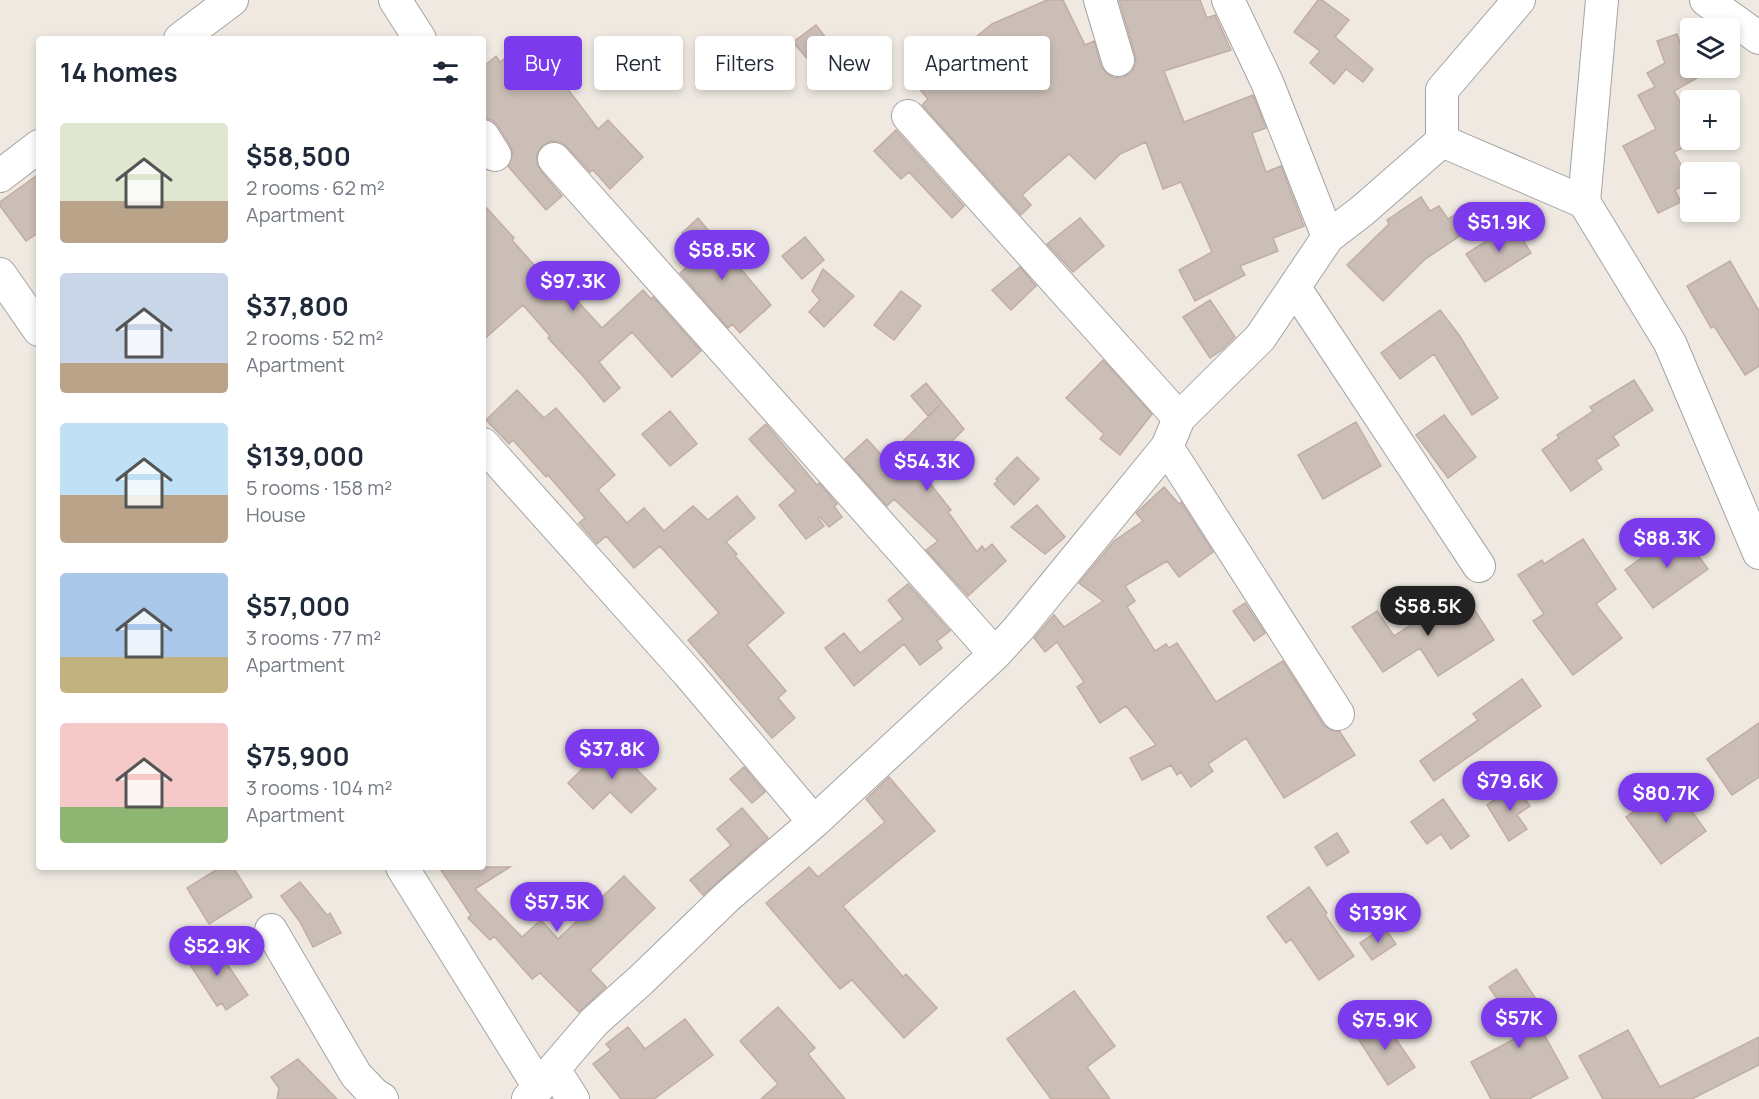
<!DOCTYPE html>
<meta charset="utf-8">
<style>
:root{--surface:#fff;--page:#f6f6f7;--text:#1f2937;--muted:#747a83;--accent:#7c3aed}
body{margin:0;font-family:Manrope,sans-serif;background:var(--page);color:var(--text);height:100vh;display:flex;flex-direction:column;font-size:22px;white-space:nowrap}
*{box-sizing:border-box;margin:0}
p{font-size:20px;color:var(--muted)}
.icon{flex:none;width:33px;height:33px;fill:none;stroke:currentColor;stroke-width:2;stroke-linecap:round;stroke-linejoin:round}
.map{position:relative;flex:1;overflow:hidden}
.details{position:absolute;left:36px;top:36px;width:450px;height:834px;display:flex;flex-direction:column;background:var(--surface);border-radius:6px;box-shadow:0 3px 9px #0003}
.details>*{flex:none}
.guide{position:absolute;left:504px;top:36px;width:570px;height:54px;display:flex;gap:12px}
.fabs{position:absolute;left:1680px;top:18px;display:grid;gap:12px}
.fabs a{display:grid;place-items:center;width:60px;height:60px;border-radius:6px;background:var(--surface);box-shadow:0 3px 9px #0003;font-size:30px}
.price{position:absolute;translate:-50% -51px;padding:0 14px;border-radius:21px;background:var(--accent);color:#fff;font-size:20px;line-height:39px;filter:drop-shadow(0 2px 3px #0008)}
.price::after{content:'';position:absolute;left:50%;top:36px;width:18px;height:14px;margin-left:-9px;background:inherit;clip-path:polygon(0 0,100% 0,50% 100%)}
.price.selected{background:#222;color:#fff}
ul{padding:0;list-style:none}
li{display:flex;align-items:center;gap:18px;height:150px;padding:0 24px}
li span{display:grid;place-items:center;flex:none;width:168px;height:120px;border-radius:6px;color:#555}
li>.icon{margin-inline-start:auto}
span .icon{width:72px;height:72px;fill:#fffc;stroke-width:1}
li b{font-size:26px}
h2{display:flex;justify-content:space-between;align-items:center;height:72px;padding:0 24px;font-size:26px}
.chip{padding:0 21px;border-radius:6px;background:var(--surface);box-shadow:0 3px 9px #0003;font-size:21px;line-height:54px}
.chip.selected{background:var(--accent);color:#fff}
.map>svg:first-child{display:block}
.building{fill:#cbbeb7;stroke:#c2ada3;stroke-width:1.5}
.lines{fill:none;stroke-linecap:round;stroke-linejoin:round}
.minor-casing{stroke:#a4a4a4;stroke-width:34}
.minor{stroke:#fff;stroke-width:32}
</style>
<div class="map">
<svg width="1759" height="1099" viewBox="0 0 1759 1099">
<rect width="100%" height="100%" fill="#efe9e2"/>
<path class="building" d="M1047,0h16l22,45 9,-4 7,25 5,7 8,5 9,-1 8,-4 5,-9 -1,-9 -16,-55h81l7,18 8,-3 16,35 -67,21 20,51 69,-27 13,33 -14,5 14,39 15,-6 23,60 -31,12 5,13 -38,15 5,9 -50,26 -16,-31 33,-18 -31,-70 -18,7 -17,-47 -26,12 -25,25 -26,-25 -47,41 9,10 -10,10 -99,-110 6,-6 -17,-20 48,-42 7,8 26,-21z
M1318,0h4l27,20 -14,17 38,32 -10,13 -17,-13 -12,15 -24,-21 10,-12 -26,-19z
M816,25l28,36 -20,17 -31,-36z
M1677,34l9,26 11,18 -23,13 10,18 -3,1 9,16 -3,2 3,12 4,2 -20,10 16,30 -15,8 6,12 -23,11 -35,-67 33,-17 -18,-34 17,-8 -8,-14 18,-10 -8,-22z
M534,37l21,27 -4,3 47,62 10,-9 35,37 -33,32 -17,-19 -3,2 -23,-25 -7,-5 -9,-1 -8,4 -6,8v10l4,8 21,25 -16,14 -38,-44 5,-12 -3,-9 -12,-19 -6,-6 -9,-2v-51l13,-11 4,6z
M896,130l68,76 -12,12 -43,-46 -8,7 -27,-28z
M39,174v58l-13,9 -26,-35v-4z
M1421,197l9,14 9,-5 9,13 8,-5 11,17 -43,29 -41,41 -36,-36 42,-41 -2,-4z
M483,204l31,34 -2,2 37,42 20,-18 15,17 -14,12 32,35 41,-38 8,9 2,-2 48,54 -29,26 -40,-45 -33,30 21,26 -16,14 -21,-26 -35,-38 2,-2 -27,-31 -40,35z
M698,218l73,87 -31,28 -8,-9 -4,4 -48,-55 21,-19 -19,-21z
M1080,218l24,28 -31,26 -26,-28z
M1513,224l18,29 -46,29 -19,-28z
M805,237l19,23 -22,19 -20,-23z
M1730,261l29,50v55l-14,9 -31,-49 -3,2 -24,-42z
M1020,267l16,19 -25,24 -19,-20z
M823,269l31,27 -30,31 -15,-15 11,-12 -8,-9z
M901,291l20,15 -27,34 -20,-15z
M1210,300l25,37 -13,13 -12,8 -27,-41z
M1440,310l19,25 39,63 -26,17 -38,-61 -34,25 -19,-26z
M1103,360l49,54 -32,41 -20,-16 4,-5 -38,-36z
M1634,380l19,30 -40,26 6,9 -23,15 6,9 -31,22 -29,-41 17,-12 -2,-3 36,-24 -3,-4z
M926,383l38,46 -43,43 30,38 -3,2 29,40 5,-6 3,4 7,-6 14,17 -38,35 -42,-46 12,-9 -44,-42 -7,7 -42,-47 22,-20 18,20 55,-54 -12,11 -17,-20z
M517,390l27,28 12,-10 59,67 -17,15 29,33 17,-15 20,23 29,-25 15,14 29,-24 18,22 -29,24 11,12 -2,2 49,57 -37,32 39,46 -8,7 17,20 -23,20 -84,-98 31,-27 -59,-67 -26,22 -28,-32 -9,8 -18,-21 6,-5 -37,-43 -2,2 -33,-37 -4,4 -23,-24z
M670,411l27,33 -27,22 -28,-32z
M1444,415l32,42 -28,21 -32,-43z
M1356,422l25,44 -58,33 -25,-44z
M766,424l51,61 2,-2 18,21 -3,2 8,11 -13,10 -9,-10 -2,1 6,8 -18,13 -27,-34 17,-14 -47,-52z
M1017,457l22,22 -25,26 -20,-21 4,-3 -2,-2z
M1164,487l15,17 2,-2 32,50 -34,25 -12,-16 -42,25 10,15 -8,6 28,44 11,-7 3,4 8,-5 39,59 67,-41 40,63 7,6 10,2 15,23 -71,43 -38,-60 -38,26 5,7 -22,16 -10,-15 -4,3 -6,-10 -29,15 -12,-22 26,-13 -30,-39 -26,17 -23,-36 7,-5 -27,-40 -12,10 -11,-14 20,-23 10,12 39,-26 -24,-18 35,-42 29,-20 -7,-8z
M1037,505l28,32 -20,17 -34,-27z
M1680,530l28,39 -55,39 -28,-38z
M1583,539l33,50 -20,15 26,34 -49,37 -40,-54 11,-7 -26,-39 24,-15 2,4z
M908,584l42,47 -13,10 5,7 -22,17 -16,-21 -50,42 -29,-38 19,-15 16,20 43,-34 -15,-19z
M1463,592l31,48 -56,36 -18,-28 -37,24 -31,-45 25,-16 17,25z
M1245,603l20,30 -11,8 -21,-30z
M1522,679l19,27 -107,75 -14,-20 58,-41 -5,-6z
M1759,723v54l-27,18 -25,-36z
M610,742l46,47 -25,24 -21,-21 -17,17 -25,-26z
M744,767l21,25 -13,11 -22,-24z
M889,777l46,54 -92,75 60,71 3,-3 31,34 -33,30 -52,-58 -12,9 -74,-86 43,-36 9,10 67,-55 -19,-23z
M1672,784l34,47 -45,33 -35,-47z
M1515,785l15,21 -13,9 10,14 -18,12 -22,-36z
M1443,799l26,37 -18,13 -10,-15 -14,10 -16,-22z
M742,808l26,30 -65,57 -13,-15 41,-35 -14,-16z
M1337,833l12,19 -22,14 -12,-19z
M221,867h12l19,30 -43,27 -22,-36z
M439,867h71l-35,22 47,48 19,-17 17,19 66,-63 31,32 -65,62 16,17 -27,25 -39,-39 -8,6 -38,-43 -4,4 -22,-22 3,-3z
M300,882l27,33 3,-2 11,20 -28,14 -13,-25 -19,-26z
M1309,887l18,26 -2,2 29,41 -35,24 -28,-41 -5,4 -19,-26z
M1384,927l12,17 -24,16 -12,-17z
M213,943l35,52 -22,15 -4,-7 -5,3 -30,-46z
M1516,969l20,30 -8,6 40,73 -39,21h-38l-20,-37 51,-27 -33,-48z
M1074,991l41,55 -28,21 23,32h-59l-44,-60z
M778,1007l37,41 -7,6 37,45h-84l17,-15 -38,-43z
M1381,1017l34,50 -27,18 -33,-51z
M685,1019l28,36 -59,44h-33l-28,-35 18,-14 -5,-6 22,-17 17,22z
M1628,1030l32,57 99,-50v28l-67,34h-89l-24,-43z
M298,1059l39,40h-60l2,-11 -8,-11z"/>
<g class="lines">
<g class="minor-casing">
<path id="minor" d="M395,0l25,39
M1100,0l18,60
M1228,0l39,82 61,155
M1602,0l-18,202 86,141 89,210
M1706,0l53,38
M180,39l52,-39
M908,116l271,302
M483,136l12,19
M1442,141v-51l77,-90
M554,159l441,495
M0,176l39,-30
M0,274l39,56
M1295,288l184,278
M483,444l205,229 126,149
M1167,447l171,267
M402,867l137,220
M271,930l85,145 18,19 8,5
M554,1069l19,30
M528,1099l66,-77 47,-42 86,-83 87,-75 181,-168 24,-26 148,-181 12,-29 81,-80 68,-101 34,-26 80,-70 142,61"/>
</g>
<use href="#minor" class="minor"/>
</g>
</svg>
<div class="fabs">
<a><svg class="icon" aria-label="layers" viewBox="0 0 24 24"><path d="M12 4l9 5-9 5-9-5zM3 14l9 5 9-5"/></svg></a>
<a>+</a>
<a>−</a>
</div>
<b class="price" style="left:1499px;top:253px">$51.9K</b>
<b class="price" style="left:722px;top:281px">$58.5K</b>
<b class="price" style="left:573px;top:312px">$97.3K</b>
<b class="price" style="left:927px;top:492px">$54.3K</b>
<b class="price" style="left:1667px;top:569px">$88.3K</b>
<b class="price selected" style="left:1428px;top:637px">$58.5K</b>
<b class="price" style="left:612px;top:780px">$37.8K</b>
<b class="price" style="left:1510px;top:812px">$79.6K</b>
<b class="price" style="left:1666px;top:824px">$80.7K</b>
<b class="price" style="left:557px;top:933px">$57.5K</b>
<b class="price" style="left:1378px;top:944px">$139K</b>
<b class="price" style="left:217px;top:977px">$52.9K</b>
<b class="price" style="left:1519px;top:1049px">$57K</b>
<b class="price" style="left:1385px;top:1051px">$75.9K</b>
<div class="guide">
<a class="chip selected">Buy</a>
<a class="chip">Rent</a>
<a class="chip">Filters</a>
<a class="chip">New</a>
<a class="chip">Apartment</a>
</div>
<section class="details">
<h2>14 homes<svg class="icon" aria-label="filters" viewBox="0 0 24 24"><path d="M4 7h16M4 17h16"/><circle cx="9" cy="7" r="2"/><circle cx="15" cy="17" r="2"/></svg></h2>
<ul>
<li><span style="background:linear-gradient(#dfe7d0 65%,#b9a48a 0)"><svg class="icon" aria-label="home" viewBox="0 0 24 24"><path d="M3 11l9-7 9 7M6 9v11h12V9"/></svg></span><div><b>$58,500</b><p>2 rooms · 62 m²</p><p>Apartment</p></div></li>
<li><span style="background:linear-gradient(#c9d6e8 75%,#b9a48a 0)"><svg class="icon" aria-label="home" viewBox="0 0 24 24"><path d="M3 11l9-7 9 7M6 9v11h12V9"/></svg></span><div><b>$37,800</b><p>2 rooms · 52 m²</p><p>Apartment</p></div></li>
<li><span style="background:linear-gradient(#bfe0f5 60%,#b9a48a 0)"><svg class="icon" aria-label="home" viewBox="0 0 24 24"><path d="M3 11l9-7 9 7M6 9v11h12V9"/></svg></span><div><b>$139,000</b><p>5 rooms · 158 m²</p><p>House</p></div></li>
<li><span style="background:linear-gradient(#a9c7e8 70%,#c2b280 0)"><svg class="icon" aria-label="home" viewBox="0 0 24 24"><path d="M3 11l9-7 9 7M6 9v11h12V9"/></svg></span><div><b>$57,000</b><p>3 rooms · 77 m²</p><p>Apartment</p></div></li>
<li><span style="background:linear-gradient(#f6c9c9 70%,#8fb573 0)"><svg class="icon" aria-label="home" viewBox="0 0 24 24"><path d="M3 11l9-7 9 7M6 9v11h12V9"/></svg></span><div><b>$75,900</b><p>3 rooms · 104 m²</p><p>Apartment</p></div></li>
</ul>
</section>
</div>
